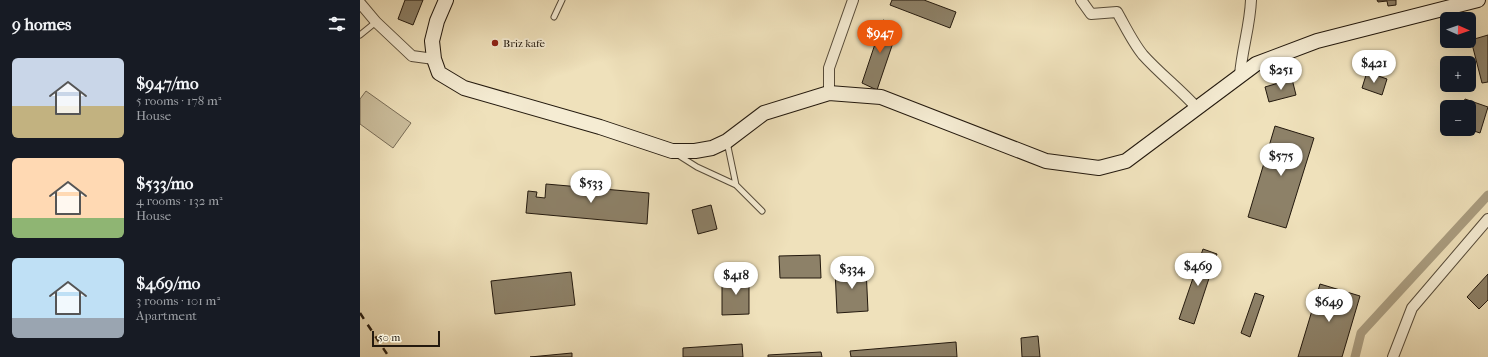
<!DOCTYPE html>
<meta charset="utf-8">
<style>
:root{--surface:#171b24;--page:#242831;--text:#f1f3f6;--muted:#9ea1a6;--accent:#ea580c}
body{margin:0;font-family:"IM FELL French Canon",serif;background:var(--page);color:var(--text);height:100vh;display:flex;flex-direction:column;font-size:15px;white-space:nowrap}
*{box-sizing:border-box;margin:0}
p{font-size:13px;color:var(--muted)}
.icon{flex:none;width:22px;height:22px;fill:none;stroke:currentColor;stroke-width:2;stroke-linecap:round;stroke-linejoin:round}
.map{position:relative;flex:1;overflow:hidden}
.side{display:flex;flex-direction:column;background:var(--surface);width:360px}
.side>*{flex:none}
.needle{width:26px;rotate:92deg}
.fabs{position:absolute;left:1080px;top:12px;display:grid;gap:8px}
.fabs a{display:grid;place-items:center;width:36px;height:36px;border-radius:6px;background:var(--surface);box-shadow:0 4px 16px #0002;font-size:20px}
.scale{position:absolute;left:12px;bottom:10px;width:68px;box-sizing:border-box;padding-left:4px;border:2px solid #23190e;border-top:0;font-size:11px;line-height:14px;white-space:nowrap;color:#23190e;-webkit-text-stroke:3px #f5ecd3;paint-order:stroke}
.price{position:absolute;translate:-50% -34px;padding:0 9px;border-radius:14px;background:#fff;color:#222;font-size:13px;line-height:26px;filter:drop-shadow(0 1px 2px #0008)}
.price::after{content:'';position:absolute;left:50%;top:24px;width:12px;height:9px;margin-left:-6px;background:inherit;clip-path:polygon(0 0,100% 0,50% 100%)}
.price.current{background:var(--accent);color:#fff}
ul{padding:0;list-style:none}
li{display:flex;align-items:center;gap:12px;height:100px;padding:0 12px}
li span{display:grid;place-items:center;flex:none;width:112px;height:80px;border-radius:6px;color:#555}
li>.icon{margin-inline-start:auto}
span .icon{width:48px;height:48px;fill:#fffc;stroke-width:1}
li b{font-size:17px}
h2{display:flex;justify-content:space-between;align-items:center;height:48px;padding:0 12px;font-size:17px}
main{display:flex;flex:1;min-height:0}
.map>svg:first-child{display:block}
.green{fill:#ccbf9e;stroke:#786c56}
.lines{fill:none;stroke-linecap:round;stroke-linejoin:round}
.canal{stroke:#aa9d80;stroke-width:9}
.building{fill:#8d8168;stroke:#23190e}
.lane-casing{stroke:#564b39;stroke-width:7}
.street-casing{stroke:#564b39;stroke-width:12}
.secondary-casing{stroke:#23190e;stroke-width:16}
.lane{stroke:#f5ecd3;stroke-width:5}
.street{stroke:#f5ecd3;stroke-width:10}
.secondary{stroke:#f5ecd3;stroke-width:14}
.rail{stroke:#23190e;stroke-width:2.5;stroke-dasharray:7 7;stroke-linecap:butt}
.poi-dot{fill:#8f2418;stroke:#f5ecd3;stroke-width:1.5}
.labels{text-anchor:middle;stroke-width:3.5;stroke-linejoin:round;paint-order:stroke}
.poi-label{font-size:11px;fill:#23190e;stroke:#f5ecd3;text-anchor:start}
</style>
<main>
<section class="side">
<h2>9 homes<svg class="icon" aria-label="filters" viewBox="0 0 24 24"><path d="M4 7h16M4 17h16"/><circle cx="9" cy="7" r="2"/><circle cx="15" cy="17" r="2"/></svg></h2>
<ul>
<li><span style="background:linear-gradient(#c9d6e8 60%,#c2b280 0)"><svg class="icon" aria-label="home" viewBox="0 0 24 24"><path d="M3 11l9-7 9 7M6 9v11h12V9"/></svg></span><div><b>$947/mo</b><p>5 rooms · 178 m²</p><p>House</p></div></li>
<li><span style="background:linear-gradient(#ffd9b3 75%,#8fb573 0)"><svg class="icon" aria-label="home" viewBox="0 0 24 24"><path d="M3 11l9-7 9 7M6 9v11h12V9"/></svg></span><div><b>$533/mo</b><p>4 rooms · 132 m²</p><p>House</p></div></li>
<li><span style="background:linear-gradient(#bfe0f5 75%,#9aa5b1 0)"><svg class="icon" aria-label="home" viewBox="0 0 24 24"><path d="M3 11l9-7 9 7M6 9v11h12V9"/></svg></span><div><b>$469/mo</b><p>3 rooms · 101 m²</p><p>Apartment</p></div></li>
</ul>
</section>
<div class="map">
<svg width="1128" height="357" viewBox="0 0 1128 357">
<rect width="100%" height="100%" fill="#efe1bb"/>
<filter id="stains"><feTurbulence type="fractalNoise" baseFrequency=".005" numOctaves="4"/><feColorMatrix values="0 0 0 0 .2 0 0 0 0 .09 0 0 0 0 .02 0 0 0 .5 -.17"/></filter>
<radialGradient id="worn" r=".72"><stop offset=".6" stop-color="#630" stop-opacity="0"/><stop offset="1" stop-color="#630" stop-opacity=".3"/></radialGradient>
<path class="green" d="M6,91l45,32 -18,25 -33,-24v-25z"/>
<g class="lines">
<path class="canal" d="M995,357l6,-24 127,-138"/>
</g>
<path class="building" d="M45,0h18l-10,25 -15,-6z
M532,0h32l32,12 -6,16 -60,-23z
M1017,0h19v5l-8,1 -1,-5 -9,1z
M523,20l16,5 -22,65 -15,-7z
M1128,35v47l-6,1 -11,-43z
M1007,72l20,7 -5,16 -20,-7z
M932,79l4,16 -27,7 -4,-15z
M1105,99l23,8 -8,26 -12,-4 1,-22h-7z
M915,126l39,12 -28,90 -38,-11z
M186,184l103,9 -2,31 -121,-11 2,-22 9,1 -1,5 9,1z
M351,205l6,24 -19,5 -6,-24z
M843,249l14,5 -23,70 -15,-5z
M460,255l1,23h-41l-1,-22z
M506,268l2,43 -31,2 -2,-43z
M211,272l4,33 -80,9 -4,-33z
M1128,274v26l-9,9 -12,-12z
M389,275v39l-27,1v-32h10v-7z
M960,284l40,12 -18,61h-44z
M895,293l9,3 -14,41 -9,-4z
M678,336l2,21h-18l-1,-19z
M596,342l1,15h-106l-1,-6z
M382,344l1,13h-60v-9z
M461,352l1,5h-54v-2z
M212,353v4h-42z"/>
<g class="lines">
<g class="lane-casing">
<path id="lane" d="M194,17l8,-17
M0,35l16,-13
M367,142l9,43
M318,155l19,12 39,18 26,26"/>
</g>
<g class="street-casing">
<path id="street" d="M721,0l10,14 26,-2c8,14 16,31 26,43 17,19 37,34 54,53
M0,3l16,19 36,34 22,3
M880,75c2,-26 10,-49 11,-75
M469,93v-25l24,-68
M1033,357l19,-49 76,-89"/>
</g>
<g class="secondary-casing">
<path id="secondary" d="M86,0l-9,21 -5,20 2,18 5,14 25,15 136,39 72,24h23l17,-3 15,-7 37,-28 65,-20 52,4 165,64 53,7 27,-7 130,-97 61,-23 161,-41"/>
</g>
<use href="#lane" class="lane"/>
<use href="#street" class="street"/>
<use href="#secondary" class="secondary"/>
<path class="rail" d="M0,313l29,44"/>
</g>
<circle class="poi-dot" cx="135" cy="43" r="4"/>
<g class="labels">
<g class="poi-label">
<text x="143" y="47">Briz kafe</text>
</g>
</g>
<rect width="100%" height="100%" filter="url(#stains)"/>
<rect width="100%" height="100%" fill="url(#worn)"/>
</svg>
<div class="fabs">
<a><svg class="needle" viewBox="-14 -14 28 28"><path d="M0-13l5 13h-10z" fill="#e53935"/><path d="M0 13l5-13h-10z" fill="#9ea1a6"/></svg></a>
<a>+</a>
<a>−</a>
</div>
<div class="scale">50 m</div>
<b class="price current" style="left:520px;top:54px">$947</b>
<b class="price" style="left:1014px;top:84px">$421</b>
<b class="price" style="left:921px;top:91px">$251</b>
<b class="price" style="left:921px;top:177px">$575</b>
<b class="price" style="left:231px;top:204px">$533</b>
<b class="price" style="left:838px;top:287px">$469</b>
<b class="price" style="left:492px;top:290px">$334</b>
<b class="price" style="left:376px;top:296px">$418</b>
<b class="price" style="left:969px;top:323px">$649</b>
</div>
</main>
